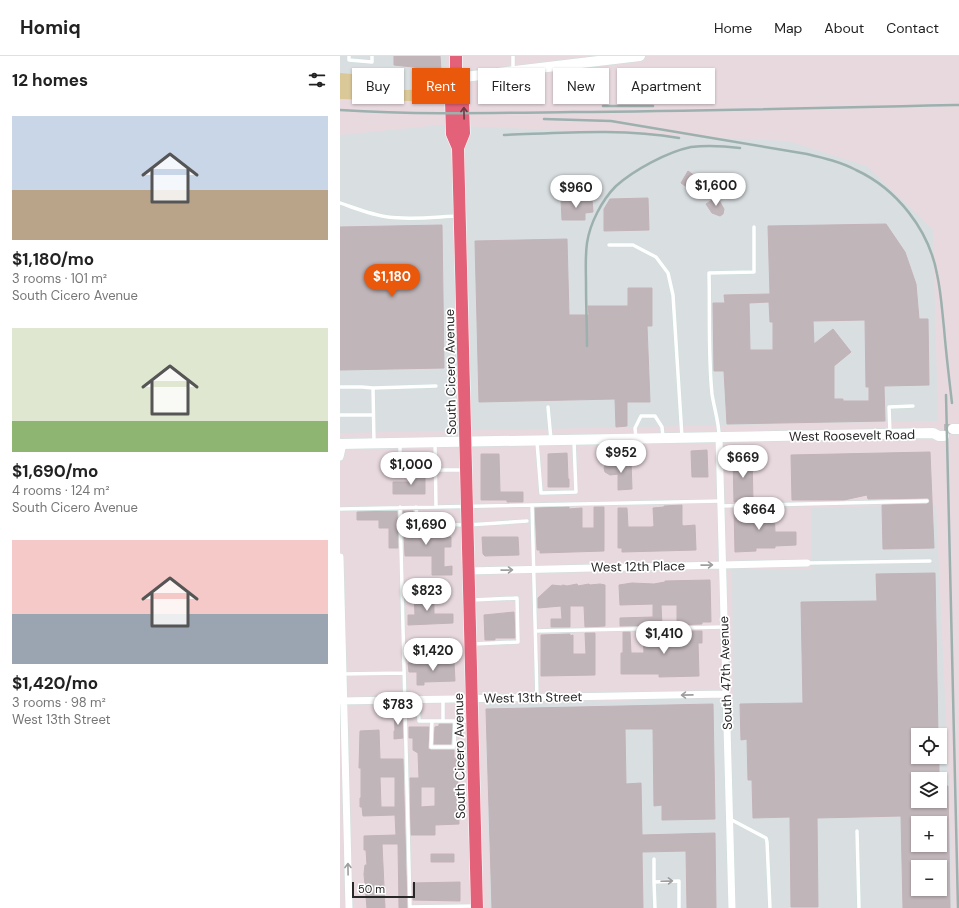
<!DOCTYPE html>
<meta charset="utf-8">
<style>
:root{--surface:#fff;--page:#f6f6f6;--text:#222;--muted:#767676;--line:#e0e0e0;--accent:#ea580c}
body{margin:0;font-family:"DM Sans",sans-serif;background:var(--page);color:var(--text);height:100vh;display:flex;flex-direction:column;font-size:15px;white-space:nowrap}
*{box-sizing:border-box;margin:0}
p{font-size:13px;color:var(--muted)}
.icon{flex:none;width:22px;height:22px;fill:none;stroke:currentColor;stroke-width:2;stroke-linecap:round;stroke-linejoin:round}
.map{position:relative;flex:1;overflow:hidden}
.sheet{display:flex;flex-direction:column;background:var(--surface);width:340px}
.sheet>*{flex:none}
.banner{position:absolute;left:12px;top:12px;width:380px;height:36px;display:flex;gap:8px}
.fabs{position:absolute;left:571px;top:672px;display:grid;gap:8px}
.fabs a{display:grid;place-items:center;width:36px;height:36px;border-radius:0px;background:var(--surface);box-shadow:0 1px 3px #0004;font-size:20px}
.scale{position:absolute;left:12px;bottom:10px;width:63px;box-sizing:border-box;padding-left:4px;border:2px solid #272727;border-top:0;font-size:11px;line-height:14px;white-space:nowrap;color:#272727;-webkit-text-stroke:3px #fff;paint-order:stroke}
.price{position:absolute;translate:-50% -34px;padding:0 9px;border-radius:14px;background:#fff;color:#222;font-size:13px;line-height:26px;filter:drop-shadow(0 1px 2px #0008)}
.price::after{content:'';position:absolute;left:50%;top:24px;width:12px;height:9px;margin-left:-6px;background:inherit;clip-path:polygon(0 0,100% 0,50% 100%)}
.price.current{background:var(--accent);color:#fff}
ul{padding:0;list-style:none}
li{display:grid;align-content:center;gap:8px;height:212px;padding:0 12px}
li span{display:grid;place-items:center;height:124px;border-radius:0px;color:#555}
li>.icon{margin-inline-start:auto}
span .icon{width:72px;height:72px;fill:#fffc;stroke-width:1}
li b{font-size:17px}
h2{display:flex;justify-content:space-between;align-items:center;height:48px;padding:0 12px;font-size:17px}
.tag{padding:0 14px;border-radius:0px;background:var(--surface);box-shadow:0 1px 3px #0004;font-size:14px;line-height:36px}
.tag.current{background:var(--accent);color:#fff}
header{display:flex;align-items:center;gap:24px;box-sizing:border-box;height:56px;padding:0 20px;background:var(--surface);border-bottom:1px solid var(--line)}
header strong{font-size:19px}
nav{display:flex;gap:22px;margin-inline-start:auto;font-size:14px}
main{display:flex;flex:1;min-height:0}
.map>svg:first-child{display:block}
.industrial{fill:#d9dee1;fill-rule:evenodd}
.green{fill:#dbc899}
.building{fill:#c0b5b9;stroke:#c3b3b8;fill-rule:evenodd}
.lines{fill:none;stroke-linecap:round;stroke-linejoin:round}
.secondary-tunnel{stroke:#c1b5ba;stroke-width:10;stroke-dasharray:10 5;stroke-linecap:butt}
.lane-casing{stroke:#cedfdc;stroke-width:4.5}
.street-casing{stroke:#cedfdc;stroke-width:8}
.secondary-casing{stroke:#cedfdc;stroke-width:11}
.primary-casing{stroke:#fff;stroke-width:13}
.lane{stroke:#fff;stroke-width:3.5}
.street{stroke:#fff;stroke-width:7}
.secondary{stroke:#fff;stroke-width:10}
.primary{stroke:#e46279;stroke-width:12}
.rail{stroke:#9cb0ae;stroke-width:2.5}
.oneway{stroke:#693c44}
.oneway2{stroke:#9e9e9e}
.labels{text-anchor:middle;stroke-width:3.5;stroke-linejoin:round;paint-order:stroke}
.street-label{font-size:13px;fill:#272727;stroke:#fff}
</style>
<header>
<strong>Homiq</strong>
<nav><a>Home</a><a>Map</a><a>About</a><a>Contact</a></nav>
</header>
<main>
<section class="sheet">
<h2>12 homes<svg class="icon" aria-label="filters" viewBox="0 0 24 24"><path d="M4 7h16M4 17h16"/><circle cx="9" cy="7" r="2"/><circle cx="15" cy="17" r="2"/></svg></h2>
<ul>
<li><span style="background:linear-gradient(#c9d6e8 60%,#b9a48a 0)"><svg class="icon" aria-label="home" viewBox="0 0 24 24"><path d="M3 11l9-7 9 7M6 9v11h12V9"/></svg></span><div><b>$1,180/mo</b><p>3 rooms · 101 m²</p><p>South Cicero Avenue</p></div></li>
<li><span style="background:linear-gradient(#dfe7d0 75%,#8fb573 0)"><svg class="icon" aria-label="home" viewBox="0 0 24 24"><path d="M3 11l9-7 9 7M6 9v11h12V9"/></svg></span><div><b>$1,690/mo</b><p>4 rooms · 124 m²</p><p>South Cicero Avenue</p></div></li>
<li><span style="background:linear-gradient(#f6c9c9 60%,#9aa5b1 0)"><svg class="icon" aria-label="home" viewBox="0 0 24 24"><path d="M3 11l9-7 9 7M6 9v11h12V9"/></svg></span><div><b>$1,420/mo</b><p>3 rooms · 98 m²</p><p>West 13th Street</p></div></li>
</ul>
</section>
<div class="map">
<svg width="619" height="852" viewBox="0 0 619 852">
<rect width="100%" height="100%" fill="#e8d9df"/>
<path class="industrial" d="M0,0h106l2,46h-7v-13l-38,1 -13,-13 -50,-4z
M101,69l347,16 79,25 66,64 5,191 -598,12v-298z
M596,449l13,278 4,125h-463l-5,-204 248,-6 -1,-129 79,1v-62zM578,679h22v22h-22zM578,723h22v22h-22zM578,767h22v22h-22zM578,811h22v22h-22z"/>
<path class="green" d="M0,17l50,4 13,13 38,-1v13l-101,-3z"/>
<path class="building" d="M54,0h46l1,14 -47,-5z
M348,115l7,5 -7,12 -7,-5z
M377,141l7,12 -1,5 -3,2 -8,-3 -6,-9z
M308,142l1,32 -45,1v-22l6,-10z
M252,143l1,13 -8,1v7h-23l-1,-20z
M546,168l19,28 11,32 3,35h9l1,66 -45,1 1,35 -158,3 -3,-53h-10l-1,-68h12l-1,-8 46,-1 -2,-68zM429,246l1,20h3v28h-23l-1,-47zM525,264l1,67h3v14h-26v-2h-9v-33l17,-14 -18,-23 -19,15 -1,-23z
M102,169l2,143 -104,2v-143z
M227,183l2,76h20l-1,-9h40v-18h24v38h-5l3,76h-23v24l-11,1 -1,-28 -136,3 -4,-161z
M367,394l1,27h-16l-1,-26z
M590,396l4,96 -51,1 -1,-44 45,-1 3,-3 -2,-3 -60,1 -1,-4 -23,5h-52l-1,-45z
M227,397l1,26h1v8h-21v-33z
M141,398h18l1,38h23v10h-16v-2h-26z
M393,400h19l1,46h-19z
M73,402h12v9h-12z
M277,406h14l1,27 -14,1v-16l-8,1 -5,-3 -1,-4 2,-4 4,-1 7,1z
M73,417h12v21h-32v-12h20z
M342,449v20l2,1 11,-1 1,25 -74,2v-4h-4v-40h9l1,19h24l2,-1 -1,-18 11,-1v-1z
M229,451v2l13,-1v20h12v-21h10v44l-64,2v-3h-3l-2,-42z
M434,452l1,24h21v13l-21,1v2h-19v3l-21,1 -1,-43z
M57,455l1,37h-9v-20h-10v-8h-22v-8z
M63,455h10l3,26h35v10h-7v20l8,-1v9h-20v-19h-27z
M142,481h36l1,18 -34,1 -2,-2z
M595,517l3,162h-20v22h21v22h-21v22h22v-15h8l2,122h-47l-2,-92 -84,2 1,89h-27l-1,-90 -37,1 -1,-38h-4l-1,-41 -6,1 -1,-36 63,-1 -2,-101 76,-1 -1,-27zM578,767h22v22h-22zM578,811h22v22h-22z
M370,524l1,42h-9v2l-25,1v-20h-16l1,20 -42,1v-8l33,-1v-13l-33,1 -1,-20 13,-2 22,1 11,-2v-1z
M237,528l1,2 11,-2 1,1 10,-1 5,1v41l-20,1 -1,-21h-14v21h-19v-8h11l-1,-13 -23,2v-10l14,-13 9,1 2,-1 4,1z
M74,538l20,1v19h19v9l-45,2v-10h7z
M174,556l1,26h-20v2h-10l-1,-25z
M337,575h25v12h-4l1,33 -40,1v-3h-38v-21h2v-21h7l1,21h13l-1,-21h19l2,1h13z
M245,577h10v42l-54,1v-41l29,-1v2l3,-1v19h13z
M114,606l1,19 -31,1v3h-7v-13h-8l-1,-9z
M373,648l2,115 -53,1v-15l-8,1 -1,-77h-28l1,55 15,-1 1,52 73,-2 1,75h-29l-1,-57 -44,1 1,56h-151l-6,-199z
M54,656h8l1,26 -9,1v-8h1z
M99,668h13l-1,20h-17l1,-17 4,-1z
M69,671h20l-1,22 3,1h23v8h3l2,66 -24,1v10h-24l-1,-57h9l-1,-25 -5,-3v-12h-4zM81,731h14v19l-14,1z
M39,674l1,29h23l4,149h-8l-1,-64h-16l3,64h-18l-3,-34 1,-9h2l-1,-15h-2v-14l32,-1 -1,-20 -32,1 -1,-9h-2v-9h1v-30h-2l1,-37zM40,721h15v30h-14z
M91,798h23v8h-23z
M120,826v19l-47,-1v-17z"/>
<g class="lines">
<path class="secondary-tunnel" d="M604,373h9"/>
<g class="lane-casing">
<path id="lane" d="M9,0v4l23,2v-6
M173,0v15
M0,147c15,5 32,12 48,14 22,3 47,0 69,-1
M269,189h24l23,12 12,16 5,22 9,142
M0,331h22l11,1
M208,351l3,33
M0,359h33
M550,377l-1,-26 24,-1
M379,380c0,-14 -5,-28 -7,-42 -4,-40 -2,-81 -3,-121l45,-1v-45
M296,382l-1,-10 6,-12h14l7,11 1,10
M34,386l-1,-54 63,-2
M197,386l4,51 35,-1 -2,-50
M95,387l1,64
M60,388v26h64
M192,449l5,192
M381,450l206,-5
M60,451l10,401
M76,451l2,17 49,1 60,-4
M0,453l381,-8
M468,507l122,-2
M132,544l45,-2 1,44 -45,2
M196,575l188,-4
M3,618l61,-1
M103,643v22
M78,644l1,21h52
M92,665l-1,26h23l1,-26
M390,763l36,19 1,4 3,66
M517,775l2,77
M314,803v23
M70,851l65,-1
M315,852l-1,-26 25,-1v27"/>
</g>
<g class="street-casing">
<path id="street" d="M379,381l13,471
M0,401l3,-13
M0,501l9,351
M128,515l339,-8
M0,645l386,-7"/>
</g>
<g class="secondary-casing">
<path id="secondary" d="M116,22l184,-22
M613,373h6
M0,388l593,-11 6,3h5"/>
</g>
<g class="primary-casing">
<path id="primary" d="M116,0v22l-5,23 1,33 6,14 19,760
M117,23l6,23 1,31 -6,15"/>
</g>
<use href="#lane" class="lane"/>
<use href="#street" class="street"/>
<use href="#secondary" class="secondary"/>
<use href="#primary" class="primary"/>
<path class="rail" d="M263,50h50
M0,54c78,5 155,3 233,2 129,-1 257,-4 386,-7
M204,63l67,2 196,33c17,4 34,8 49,16 41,19 73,60 81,104 4,18 5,36 7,54 2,25 5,50 8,75
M164,79c58,-2 117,-7 175,3
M247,290c0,-20 -1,-41 -1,-61 0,-14 -1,-28 1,-42 3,-20 15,-43 29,-57 18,-16 51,-34 75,-39 17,-2 33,-1 49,1
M606,339l12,513"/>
</g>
<defs><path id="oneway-shaft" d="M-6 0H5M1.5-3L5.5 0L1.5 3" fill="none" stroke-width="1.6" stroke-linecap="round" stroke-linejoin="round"/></defs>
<use class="oneway" href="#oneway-shaft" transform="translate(124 57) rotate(-91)"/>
<g class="oneway2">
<use href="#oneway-shaft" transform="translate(367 509) rotate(-1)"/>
<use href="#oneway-shaft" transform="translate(167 514) rotate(-1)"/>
<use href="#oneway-shaft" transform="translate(347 639) rotate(179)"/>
<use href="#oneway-shaft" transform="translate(8 813) rotate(-91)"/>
<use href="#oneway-shaft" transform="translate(327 825) rotate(-2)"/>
</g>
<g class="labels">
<g class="street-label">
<text transform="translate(110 316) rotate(-91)" y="5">South Cicero Avenue</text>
<text transform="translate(512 379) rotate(-1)" y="5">West Roosevelt Road</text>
<text transform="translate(298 510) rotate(-1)" y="5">West 12th Place</text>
<text transform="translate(385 617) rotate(-92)" y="5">South 47th Avenue</text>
<text transform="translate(193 641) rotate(-1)" y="5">West 13th Street</text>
<text transform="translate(119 700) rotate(-91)" y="5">South Cicero Avenue</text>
</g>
</g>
</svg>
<div class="fabs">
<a><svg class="icon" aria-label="locate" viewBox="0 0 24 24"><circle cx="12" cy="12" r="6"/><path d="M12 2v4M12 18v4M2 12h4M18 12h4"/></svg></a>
<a><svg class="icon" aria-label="layers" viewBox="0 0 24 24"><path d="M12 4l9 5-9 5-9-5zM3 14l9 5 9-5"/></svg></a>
<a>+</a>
<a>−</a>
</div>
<div class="scale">50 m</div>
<b class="price" style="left:376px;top:151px">$1,600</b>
<b class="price" style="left:236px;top:153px">$960</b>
<b class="price current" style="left:52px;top:242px">$1,180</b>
<b class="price" style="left:281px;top:418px">$952</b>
<b class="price" style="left:403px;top:423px">$669</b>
<b class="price" style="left:71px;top:430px">$1,000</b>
<b class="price" style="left:419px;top:475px">$664</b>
<b class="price" style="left:86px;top:490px">$1,690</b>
<b class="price" style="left:87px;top:556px">$823</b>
<b class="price" style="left:324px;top:599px">$1,410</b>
<b class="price" style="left:93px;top:616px">$1,420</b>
<b class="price" style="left:58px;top:670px">$783</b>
<div class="banner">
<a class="tag">Buy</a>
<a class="tag current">Rent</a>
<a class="tag">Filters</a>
<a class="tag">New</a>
<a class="tag">Apartment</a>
</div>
</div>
</main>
